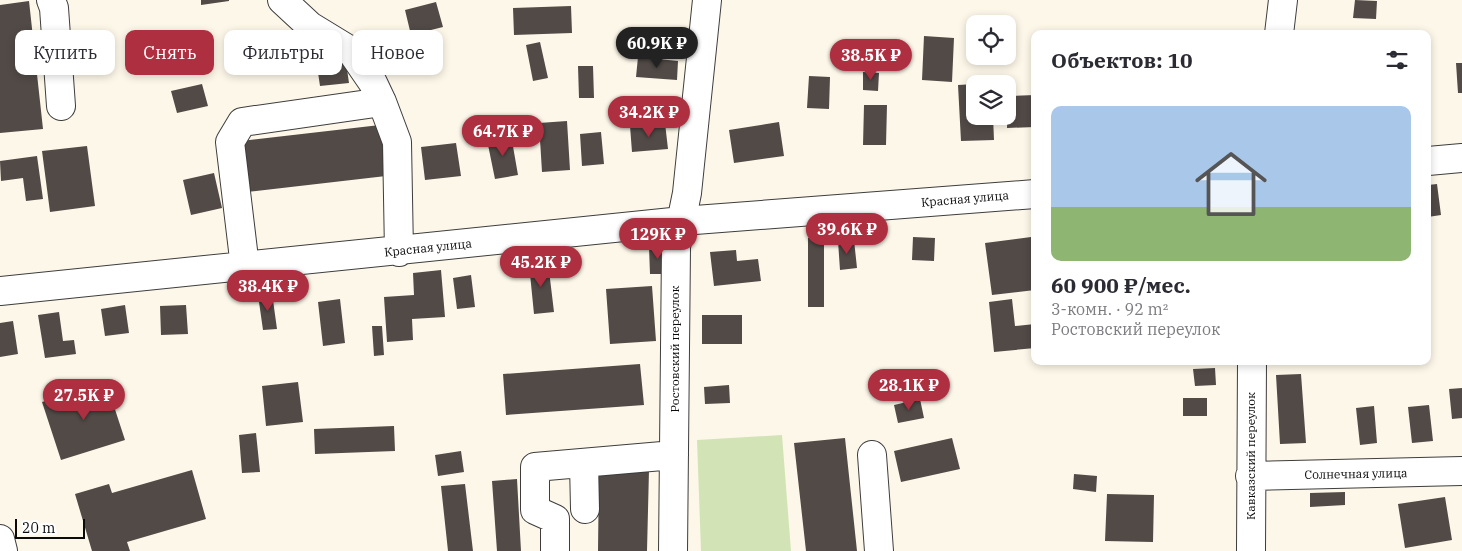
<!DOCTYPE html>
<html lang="ru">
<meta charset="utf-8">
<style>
:root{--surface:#fff;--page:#f7f7f7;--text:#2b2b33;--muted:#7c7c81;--line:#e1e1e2;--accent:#ad2f40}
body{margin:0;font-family:"IBM Plex Serif",serif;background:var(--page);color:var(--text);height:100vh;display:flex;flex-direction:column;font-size:19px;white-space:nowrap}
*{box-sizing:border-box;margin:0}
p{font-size:16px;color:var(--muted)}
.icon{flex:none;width:28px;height:28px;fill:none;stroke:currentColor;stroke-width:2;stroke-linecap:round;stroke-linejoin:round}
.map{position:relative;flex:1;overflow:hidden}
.side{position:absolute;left:1031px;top:30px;width:400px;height:335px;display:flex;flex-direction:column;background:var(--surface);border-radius:10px;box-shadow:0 2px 8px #0003}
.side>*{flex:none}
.top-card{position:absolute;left:15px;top:30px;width:475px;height:45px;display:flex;gap:10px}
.tools{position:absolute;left:966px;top:15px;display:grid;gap:10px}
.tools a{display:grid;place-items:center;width:50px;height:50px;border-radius:10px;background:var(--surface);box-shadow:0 2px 8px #0003;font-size:25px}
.scale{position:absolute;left:15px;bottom:12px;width:70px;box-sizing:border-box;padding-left:5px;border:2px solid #0a0a0a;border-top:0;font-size:14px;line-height:18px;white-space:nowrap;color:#0a0a0a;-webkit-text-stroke:4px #fff;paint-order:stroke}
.price{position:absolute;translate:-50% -42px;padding:0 11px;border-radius:18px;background:var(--accent);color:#fff;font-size:16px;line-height:32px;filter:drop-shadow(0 1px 2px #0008)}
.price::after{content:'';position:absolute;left:50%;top:30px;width:15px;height:11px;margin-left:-8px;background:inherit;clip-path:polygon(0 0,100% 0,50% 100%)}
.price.selected{background:#222;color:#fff}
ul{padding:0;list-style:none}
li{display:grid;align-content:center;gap:10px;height:265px;padding:0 20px}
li+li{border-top:1px solid var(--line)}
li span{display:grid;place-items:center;height:155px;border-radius:10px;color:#555}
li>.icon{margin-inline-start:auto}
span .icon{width:90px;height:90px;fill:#fffc;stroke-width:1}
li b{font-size:21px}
h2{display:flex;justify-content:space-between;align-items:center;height:60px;padding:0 20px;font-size:21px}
.pill{padding:0 18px;border-radius:10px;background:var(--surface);box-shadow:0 2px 8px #0003;font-size:18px;line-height:45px}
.pill.selected{background:var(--accent);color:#fff}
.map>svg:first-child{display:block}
.green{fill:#d2e4b6}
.building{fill:#514a47}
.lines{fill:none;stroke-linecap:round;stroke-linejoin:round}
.minor-casing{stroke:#3d3d3d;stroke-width:30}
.minor{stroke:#fff;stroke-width:28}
.labels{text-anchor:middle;stroke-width:5;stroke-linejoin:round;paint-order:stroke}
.street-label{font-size:12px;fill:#0a0a0a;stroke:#fff}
</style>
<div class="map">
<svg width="1462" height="551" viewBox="0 0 1462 551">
<rect width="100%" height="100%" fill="#fdf7e9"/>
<path class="green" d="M782,435l9,116h-90l-4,-111z"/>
<path class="building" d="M201,0h28v1l-28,4z
M1355,0l22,1 -1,18 -23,-1z
M29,1l14,128 -43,4v-128z
M436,2l7,25 -32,8 -6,-25z
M571,6l1,27 -58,2 -1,-27z
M1159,30v4h-35v-3z
M247,31l1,26 -15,1 -1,-26z
M924,36l30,2 -2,44 -30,-2z
M540,42l8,36 -15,3 -7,-36z
M638,57l40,4 -1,19 -41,-3z
M346,62l3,21 -29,3 -3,-20z
M1456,63h6v30h-4z
M578,66h15l1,32h-15z
M863,72l16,1 -1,18 -15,-1z
M809,76l21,1 -1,32 -22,-1z
M202,84l6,22 -31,7 -6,-22z
M975,84v32h18l1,24 -33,1 -3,-56z
M1035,95v32l-28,1 1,-32z
M864,105h23l-1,40h-23z
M567,121l3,49 -28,2 -3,-49z
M779,122l5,34 -50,7 -5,-33z
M665,123l3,26 -36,3 -2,-26z
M380,125l6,51 -139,16 -6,-51z
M601,132l3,32 -22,2 -2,-32z
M511,135l7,40 -23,4 -8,-39z
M456,143l5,33 -36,4 -4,-33z
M87,146l8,60 -45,6 -8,-61z
M37,156l6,43 -17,2 -3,-23 -22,3 -1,-20z
M214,173l8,35 -31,7 -8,-35z
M1437,184l4,31 -13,2v-32z
M913,237l22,1 -1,23 -22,-1z
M1031,237l4,53 -43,5 -7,-52z
M808,238h16v69h-16z
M854,240l3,28 -17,2 -2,-29z
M649,247h18l1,27h-18z
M736,250l1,11 21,-2 3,22 -47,5 -4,-34z
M548,262l6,50 -20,2 -5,-50z
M441,270l4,47 -33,2 1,21 -26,2 -3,-45 30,-2 -1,-22z
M471,275l4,32 -18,2 -4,-31z
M652,286l4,55 -46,3 -4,-55z
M272,293l5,36 -14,1 -5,-35z
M340,299l5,44 -22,3 -5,-44z
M1012,299l3,27 20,-2v24l-41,4 -5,-50z
M125,305l4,28 -24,3 -4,-27z
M186,305l2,29 -27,1 -1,-29z
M59,312l4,29 11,-1 2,14 -31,4 -7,-43z
M702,315h40v29h-40z
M13,321l5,33 -18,3v-34z
M372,326h10l2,29 -10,1z
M640,364l4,41 -138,10 -3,-41z
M1215,368l1,17 -21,1 -2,-17z
M1301,374l5,69 -26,1 -4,-69z
M106,382l19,58 -64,20 -19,-58z
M298,382l5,40 -37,4 -4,-40z
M729,385l1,18 -25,1 -1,-17z
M1462,388v30l-10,1 -3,-30z
M1183,398h24v18h-24z
M920,399l4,19 -26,5 -4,-18z
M1429,405l4,36 -21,2 -4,-36z
M1374,406l3,37 -17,2 -4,-37z
M394,426l1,25 -80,3 -1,-25z
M256,433l4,39 -18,1 -3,-38z
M845,438l12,113h-51l-12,-108z
M952,438l8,31 -59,13 -7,-31z
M461,451l3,21 -26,4 -3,-21z
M599,469l50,1 -2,81h-49z
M192,470l14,49 -79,23 3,9h-38l-17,-57 34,-10 3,9z
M1074,474l23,2 -1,16 -23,-3z
M517,479l4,72h-24l-5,-70z
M465,484l8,67h-25l-7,-65z
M1345,492v13l-35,2v-14z
M1107,494l47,1 -1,47 -48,-1z
M1445,497l7,43 -47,8 -7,-44z"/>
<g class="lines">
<g class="minor-casing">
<path id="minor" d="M51,0l3,8 7,98
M282,0l28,26 41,25 22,32 9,19 15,40 2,110
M1279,34l4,-34
M1428,161l34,-3
M245,267l-15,-125 12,-20 140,-20
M0,291l682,-70 353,-27
M872,455l7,96
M584,463l1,46
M1250,476l212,-5
M0,539l3,12
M555,551v-32l-20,-9v-43l139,-12
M673,551l3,-304 11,-54 20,-193
M1251,551l1,-190"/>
</g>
<use href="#minor" class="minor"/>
</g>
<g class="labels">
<g class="street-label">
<text transform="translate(965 199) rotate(-5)" y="4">Красная улица</text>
<text transform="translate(428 248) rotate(-6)" y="4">Красная улица</text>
<text transform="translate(675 349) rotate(-90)" y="4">Ростовский переулок</text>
<text transform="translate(1251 456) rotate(-90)" y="4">Кавказский переулок</text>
<text transform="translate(1356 474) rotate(-1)" y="4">Солнечная улица</text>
</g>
</g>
</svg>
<div class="tools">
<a><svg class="icon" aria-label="locate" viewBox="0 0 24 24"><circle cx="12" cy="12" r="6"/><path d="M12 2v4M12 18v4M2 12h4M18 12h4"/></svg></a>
<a><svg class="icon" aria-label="layers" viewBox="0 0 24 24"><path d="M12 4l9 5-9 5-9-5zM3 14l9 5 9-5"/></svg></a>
</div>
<div class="scale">20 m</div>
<b class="price selected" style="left:657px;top:69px">60.9K ₽</b>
<b class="price" style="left:871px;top:81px">38.5K ₽</b>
<b class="price" style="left:649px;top:138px">34.2K ₽</b>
<b class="price" style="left:503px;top:157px">64.7K ₽</b>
<b class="price" style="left:847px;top:255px">39.6K ₽</b>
<b class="price" style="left:658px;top:260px">129K ₽</b>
<b class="price" style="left:541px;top:288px">45.2K ₽</b>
<b class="price" style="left:268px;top:312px">38.4K ₽</b>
<b class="price" style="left:909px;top:411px">28.1K ₽</b>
<b class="price" style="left:84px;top:421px">27.5K ₽</b>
<div class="top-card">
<a class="pill">Купить</a>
<a class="pill selected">Снять</a>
<a class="pill">Фильтры</a>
<a class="pill">Новое</a>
</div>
<section class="side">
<h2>Объектов: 10<svg class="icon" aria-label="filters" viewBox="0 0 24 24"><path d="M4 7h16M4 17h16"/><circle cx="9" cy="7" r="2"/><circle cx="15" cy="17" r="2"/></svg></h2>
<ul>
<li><span style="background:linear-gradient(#a9c7e8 65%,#8fb573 0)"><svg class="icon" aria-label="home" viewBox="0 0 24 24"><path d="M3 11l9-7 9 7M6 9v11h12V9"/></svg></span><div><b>60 900 ₽/мес.</b><p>3-комн. · 92 m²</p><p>Ростовский переулок</p></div></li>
</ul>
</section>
</div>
